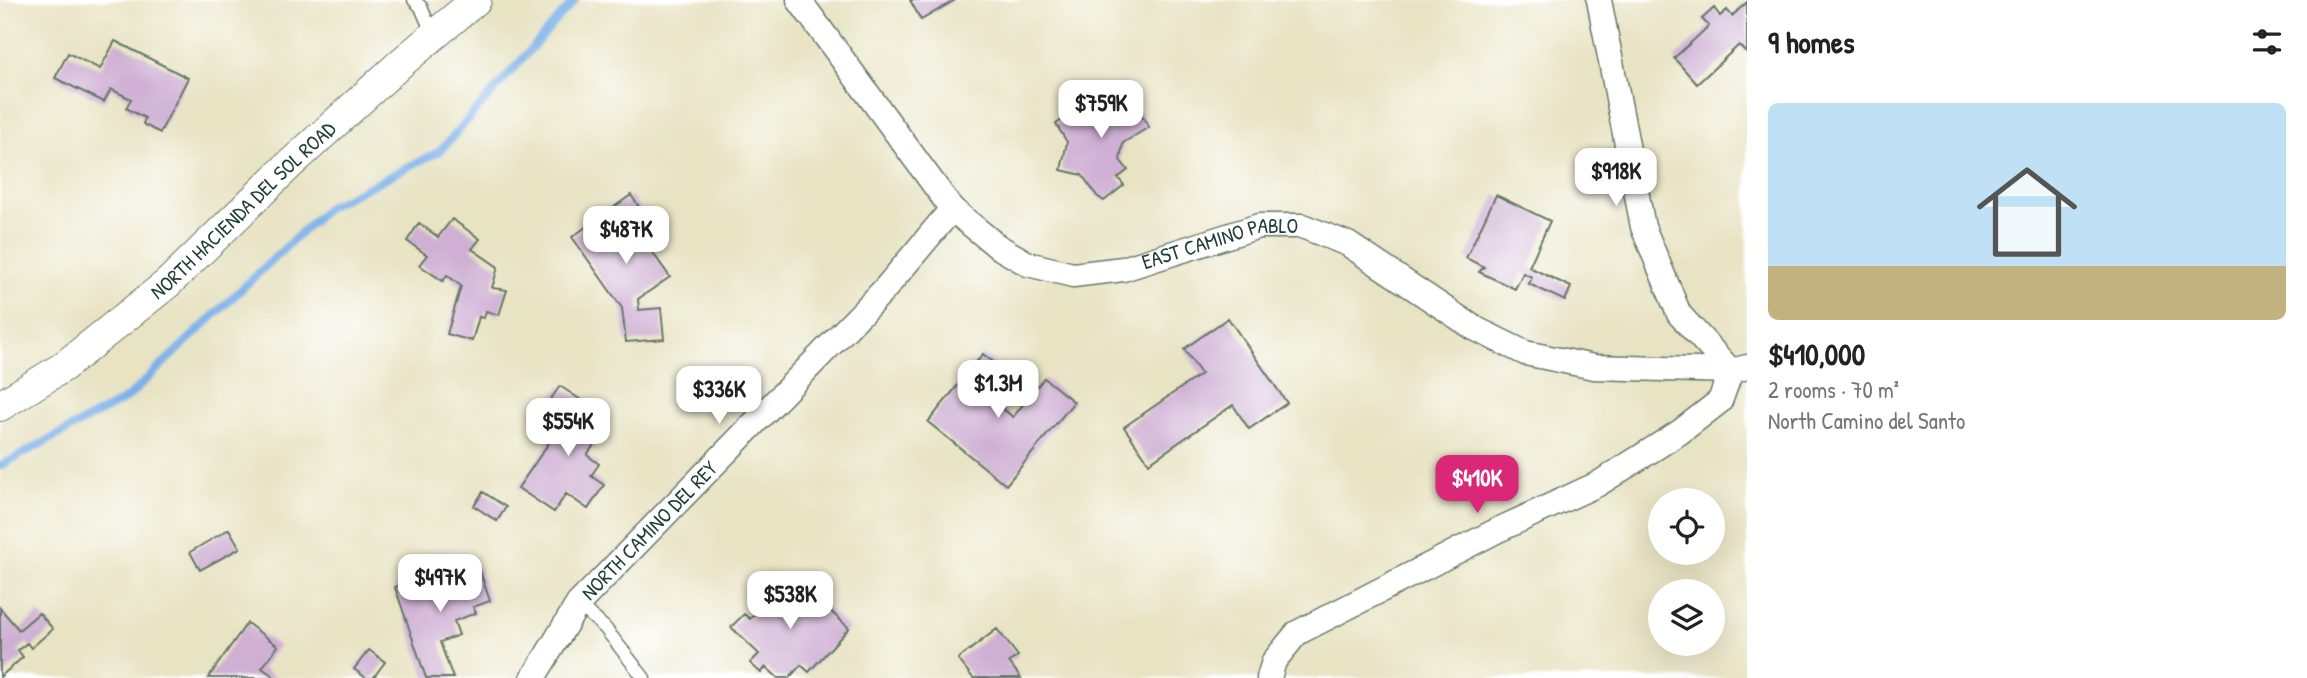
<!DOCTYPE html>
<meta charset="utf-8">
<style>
:root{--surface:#fff;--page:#f2f2f2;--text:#222;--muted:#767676;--line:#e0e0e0;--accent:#db2777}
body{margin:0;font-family:"Patrick Hand",sans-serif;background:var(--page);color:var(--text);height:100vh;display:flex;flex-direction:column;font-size:26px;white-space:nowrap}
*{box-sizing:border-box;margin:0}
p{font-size:23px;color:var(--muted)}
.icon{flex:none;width:38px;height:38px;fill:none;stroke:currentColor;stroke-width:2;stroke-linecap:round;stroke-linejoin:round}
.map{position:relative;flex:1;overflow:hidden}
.side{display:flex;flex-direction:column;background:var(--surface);width:560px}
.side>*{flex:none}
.tools{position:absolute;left:1648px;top:488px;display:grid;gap:14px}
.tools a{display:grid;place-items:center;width:77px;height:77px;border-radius:50%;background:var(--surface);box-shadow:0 7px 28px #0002;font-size:35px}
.price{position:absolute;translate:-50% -60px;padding:0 16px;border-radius:14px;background:#fff;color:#222;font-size:23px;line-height:46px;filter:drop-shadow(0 2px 4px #0008)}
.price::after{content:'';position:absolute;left:50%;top:42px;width:21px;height:16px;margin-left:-10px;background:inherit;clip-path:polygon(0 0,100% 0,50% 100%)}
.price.current{background:var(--accent);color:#fff}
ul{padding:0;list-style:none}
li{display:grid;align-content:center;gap:14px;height:371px;padding:0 21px}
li+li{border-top:2px solid var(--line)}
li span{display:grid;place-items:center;height:217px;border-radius:10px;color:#555}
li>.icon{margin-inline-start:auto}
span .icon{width:126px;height:126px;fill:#fffc;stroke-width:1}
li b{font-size:30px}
h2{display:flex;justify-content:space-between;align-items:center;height:84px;padding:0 21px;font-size:30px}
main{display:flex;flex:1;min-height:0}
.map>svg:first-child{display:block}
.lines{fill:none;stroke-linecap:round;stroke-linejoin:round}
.stream{stroke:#7cb1e9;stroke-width:8}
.building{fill:#cfb0d4}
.service-casing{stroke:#657766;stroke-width:15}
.minor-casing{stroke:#657766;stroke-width:27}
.tertiary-casing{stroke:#657766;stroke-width:32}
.service{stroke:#fff;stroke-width:12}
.minor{stroke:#fff;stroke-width:24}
.tertiary{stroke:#fff;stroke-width:30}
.labels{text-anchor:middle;stroke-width:7;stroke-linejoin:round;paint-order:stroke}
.street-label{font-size:21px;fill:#1f3d34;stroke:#fff}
</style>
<main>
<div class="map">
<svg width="1747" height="678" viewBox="0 0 1747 678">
<rect width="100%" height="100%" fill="#fff"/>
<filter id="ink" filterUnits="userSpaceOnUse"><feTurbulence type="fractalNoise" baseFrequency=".0143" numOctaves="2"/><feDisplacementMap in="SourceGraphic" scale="14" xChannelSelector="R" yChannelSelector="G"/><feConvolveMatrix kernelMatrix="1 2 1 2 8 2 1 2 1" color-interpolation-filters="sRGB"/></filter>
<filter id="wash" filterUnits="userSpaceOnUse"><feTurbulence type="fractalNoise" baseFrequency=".00686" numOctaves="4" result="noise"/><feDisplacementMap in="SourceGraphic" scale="28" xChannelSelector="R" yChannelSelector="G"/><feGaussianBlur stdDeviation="1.57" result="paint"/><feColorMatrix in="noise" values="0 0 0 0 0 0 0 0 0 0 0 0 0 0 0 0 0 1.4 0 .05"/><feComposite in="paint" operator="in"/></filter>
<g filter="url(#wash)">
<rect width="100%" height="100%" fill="#e8e3c3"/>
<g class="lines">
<path class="stream" d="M0,466l127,-68 201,-191 112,-56 135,-151"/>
</g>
<g id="blocks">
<path class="building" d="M910,0h45l-34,20z
M1747,2v51l-8,-8 -42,39 -23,-26 35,-32 -7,-7 12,-11 6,8 7,-6 5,6z
M115,41l73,37 -28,55 -17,-9 2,-6 -19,-10 5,-9 -20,-10 -7,13 -49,-24 13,-25 32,16z
M1121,83l28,44 -26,16 -3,17 8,10 -10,8 6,7 -20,16 -7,-5 -15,-21 -21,-5 6,-28 -11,-18z
M631,195l19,28 -12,9 32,45 -32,22 1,11 22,-2 3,31 -38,3 -4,-34 -50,-71z
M1496,195l54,26 -21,46 42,20 -6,14 -36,-17 3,-7 -9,-4 -8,16 -36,-17 5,-5 -18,-9z
M452,219l28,20 -8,10 26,18 -6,21 15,2 -8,25 -13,-4 -2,7 -5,-1 -7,24 -25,-7 14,-48 -14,-11 -4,6 -24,-16 8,-10 -20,-14 12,-18 19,14z
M1228,318l59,85 -38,26 -16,-24 -84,58 -25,-36 77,-53 -17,-25z
M983,354l27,21 -19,24 22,18 31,-39 30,24 -68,83 -78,-63z
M560,386l51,34 -24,35 12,9 -8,12 13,9 -16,24 -22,-15 -12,18 -36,-24 37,-54 12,8 12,-18 -31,-21z
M483,492l23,15 -9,14 -23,-15z
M229,529l11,19 -40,22 -10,-18z
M478,566l12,35 -17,6 3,6 -22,8 5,14 -19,7 13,36h-27l-31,-91 36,-13 3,7z
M791,575l58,53 -40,44 -8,-7 -12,13h-11l-12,-11 -5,6 -11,-10 9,-9 -28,-27 13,-13 6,5z
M0,608l19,22 20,-17 14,16 -22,19 -4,-5 -9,7 5,7 -23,20z
M247,623l31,23 -16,22 14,10h-68z
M997,629l21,27 -9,6 12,16h-48l-15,-19z
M369,650l16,12 -12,16h-7l-12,-9z"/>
</g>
</g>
<g filter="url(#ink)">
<use href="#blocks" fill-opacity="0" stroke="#657766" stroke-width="2"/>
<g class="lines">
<g class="service-casing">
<path id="service" d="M414,0l7,7 12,28
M578,604l27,24 39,50"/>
</g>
<g class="minor-casing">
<g id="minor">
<path id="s1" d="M799,0l153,209 45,37 31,18 45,11 50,-6 136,-43h43l46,18 126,84 51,25 69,14 137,4 16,-4"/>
<path d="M1599,0l44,227 36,87 52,57"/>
<path id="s2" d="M533,678l45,-74 306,-314 68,-81"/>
<path d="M1269,678l5,-17 23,-28 201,-103 100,-46 82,-52 40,-31 11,-30"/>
</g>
</g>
<g class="tertiary-casing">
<g id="tertiary">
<path id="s3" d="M0,406l63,-39 105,-84 118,-115 115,-105 75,-63"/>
</g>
</g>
<use href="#service" class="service"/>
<use href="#minor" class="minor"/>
<use href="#tertiary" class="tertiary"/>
</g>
</g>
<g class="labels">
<g class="street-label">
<text dy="7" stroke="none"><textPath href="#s3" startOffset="313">NORTH HACIENDA DEL SOL ROAD</textPath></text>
<text dy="7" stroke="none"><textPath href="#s1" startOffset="551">EAST CAMINO PABLO</textPath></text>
<text dy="7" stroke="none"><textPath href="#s2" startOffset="189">NORTH CAMINO DEL REY</textPath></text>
</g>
</g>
</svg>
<div class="tools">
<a><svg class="icon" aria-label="locate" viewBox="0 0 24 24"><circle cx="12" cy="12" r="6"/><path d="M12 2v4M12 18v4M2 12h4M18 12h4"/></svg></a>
<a><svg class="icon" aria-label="layers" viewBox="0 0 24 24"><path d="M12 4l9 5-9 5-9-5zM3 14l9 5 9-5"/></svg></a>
</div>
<b class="price" style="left:1101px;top:140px">$759K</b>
<b class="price" style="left:1616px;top:208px">$918K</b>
<b class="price" style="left:626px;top:266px">$487K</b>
<b class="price" style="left:998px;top:420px">$1.3M</b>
<b class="price" style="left:719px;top:426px">$336K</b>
<b class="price" style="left:568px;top:458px">$554K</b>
<b class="price current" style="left:1477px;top:515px">$410K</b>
<b class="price" style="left:440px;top:614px">$497K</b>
<b class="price" style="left:790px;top:631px">$538K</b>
</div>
<section class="side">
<h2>9 homes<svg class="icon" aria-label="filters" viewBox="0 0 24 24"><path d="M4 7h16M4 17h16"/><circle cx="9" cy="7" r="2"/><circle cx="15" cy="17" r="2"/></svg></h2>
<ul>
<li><span style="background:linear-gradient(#bfe0f5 75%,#c2b280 0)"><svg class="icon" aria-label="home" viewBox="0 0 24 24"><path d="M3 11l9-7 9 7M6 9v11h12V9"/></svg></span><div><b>$410,000</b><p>2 rooms · 70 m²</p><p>North Camino del Santo</p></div></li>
</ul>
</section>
</main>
